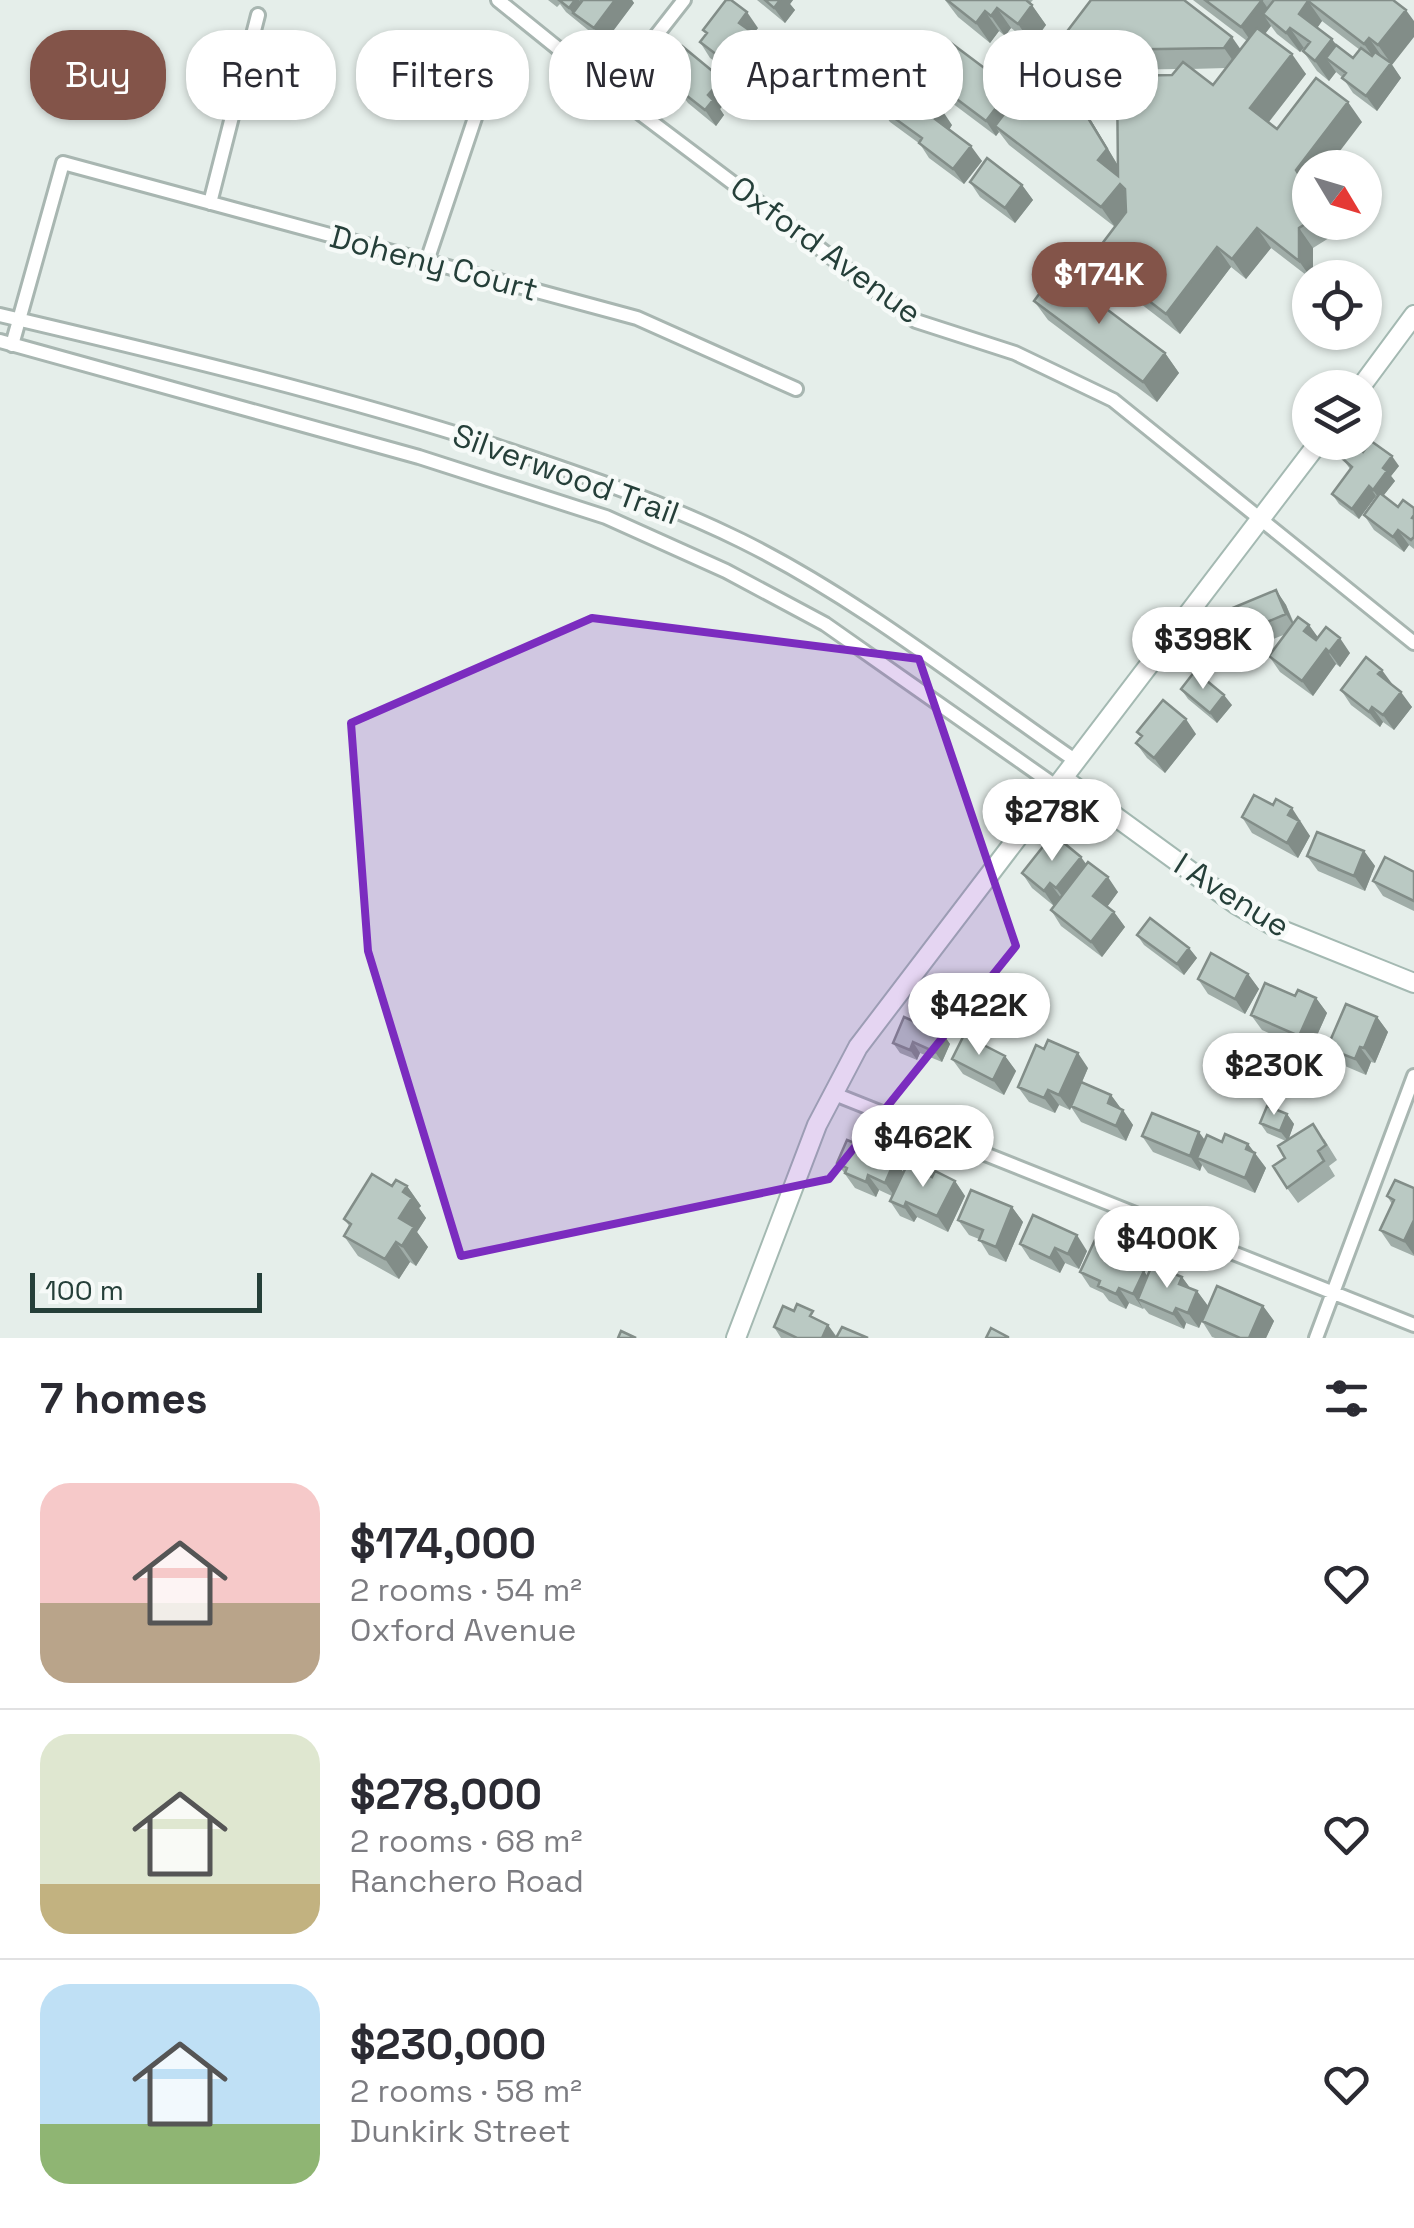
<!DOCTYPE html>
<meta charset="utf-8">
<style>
:root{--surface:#fff;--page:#f7f7f7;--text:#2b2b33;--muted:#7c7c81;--line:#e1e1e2;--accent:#835449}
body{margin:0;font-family:"Space Grotesk",sans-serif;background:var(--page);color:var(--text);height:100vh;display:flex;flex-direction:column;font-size:38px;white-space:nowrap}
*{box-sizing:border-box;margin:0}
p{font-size:32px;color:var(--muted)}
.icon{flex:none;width:55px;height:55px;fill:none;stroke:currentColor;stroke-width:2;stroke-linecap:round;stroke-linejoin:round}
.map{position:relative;height:1338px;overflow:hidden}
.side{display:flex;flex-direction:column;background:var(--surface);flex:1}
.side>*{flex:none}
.guide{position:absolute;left:30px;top:30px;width:1355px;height:90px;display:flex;gap:20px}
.needle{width:65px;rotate:128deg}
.buttons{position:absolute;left:1292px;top:150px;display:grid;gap:20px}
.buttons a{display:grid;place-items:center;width:90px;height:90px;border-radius:50%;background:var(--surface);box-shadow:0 2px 8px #0004;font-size:50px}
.scale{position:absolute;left:30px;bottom:25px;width:232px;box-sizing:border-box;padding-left:10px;border:5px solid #253f39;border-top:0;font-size:28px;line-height:35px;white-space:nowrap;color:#253f39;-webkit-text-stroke:8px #f6faf8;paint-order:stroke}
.price{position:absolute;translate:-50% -85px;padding:0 22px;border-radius:35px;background:#fff;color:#222;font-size:32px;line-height:65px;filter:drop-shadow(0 2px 5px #0008)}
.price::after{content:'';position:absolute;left:50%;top:60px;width:30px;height:22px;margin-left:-15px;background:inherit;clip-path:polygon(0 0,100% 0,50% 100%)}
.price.selected{background:var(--accent);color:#fff}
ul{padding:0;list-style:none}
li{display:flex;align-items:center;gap:30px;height:250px;padding:0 40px}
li+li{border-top:2px solid var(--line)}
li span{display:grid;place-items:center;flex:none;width:280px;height:200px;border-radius:30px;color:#555}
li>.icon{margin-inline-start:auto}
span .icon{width:120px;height:120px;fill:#fffc;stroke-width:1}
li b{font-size:42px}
h2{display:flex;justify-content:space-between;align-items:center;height:120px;padding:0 40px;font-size:42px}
.chip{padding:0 35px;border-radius:40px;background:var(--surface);box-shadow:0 2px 8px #0004;font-size:35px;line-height:90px}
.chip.selected{background:var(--accent);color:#fff}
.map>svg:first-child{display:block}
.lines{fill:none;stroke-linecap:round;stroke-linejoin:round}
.street-casing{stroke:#a8b6b1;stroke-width:18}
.secondary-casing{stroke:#a4b9b2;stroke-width:22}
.street{stroke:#fff;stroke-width:12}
.secondary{stroke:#fff;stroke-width:18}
.wall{fill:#a0ada8;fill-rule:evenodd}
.shaded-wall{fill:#828d88}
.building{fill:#bac9c3;stroke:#828d88;stroke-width:2.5}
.marked{fill:#7b2cbf;fill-opacity:0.2;stroke:#7b2cbf;stroke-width:8;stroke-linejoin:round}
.labels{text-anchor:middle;stroke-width:9;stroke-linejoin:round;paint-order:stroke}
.street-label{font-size:32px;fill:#253f39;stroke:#f6faf8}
</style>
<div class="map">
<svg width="1414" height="1338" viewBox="0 0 1414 1338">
<rect width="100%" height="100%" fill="#e5eeea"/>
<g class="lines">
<g class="street-casing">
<path id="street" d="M498,0l114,92 304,229 99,32 98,47 301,243
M612,92l72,-92
M210,203l48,-188
M427,261l56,-167
M0,315c167,39 333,79 496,131 84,28 167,56 246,95 119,59 225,145 334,220
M0,341l419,116 187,60 120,54 99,53 232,163
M12,345l51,-182 574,155 159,71
M832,1093l582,232
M1316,1338l98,-262"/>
</g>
<g class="secondary-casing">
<path id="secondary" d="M1360,388l54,-73
M1064,779l173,126 40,23 137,55
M736,1338l81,-213 41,-78 461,-605"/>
</g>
<use href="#street" class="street"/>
<use href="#secondary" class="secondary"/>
</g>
<path class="wall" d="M548,0h84l2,3 -30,40 -38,-31 -6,-8 -3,3z
M757,0h36l-3,4 5,6 -10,13z
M945,0h88l-3,3 16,22 -14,19 -21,-16 -6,8 -6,-5 -9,12 -32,-26z
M1091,0l150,49 6,-8 -54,-41h200l-1,65 -1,-1 10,14 -24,33 -24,-18 -10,-15 -7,-6 -7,9 -12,-10 -14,-20 1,-3 -4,4 -23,-18 -6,-8 -6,8 41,40 -37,48 8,7 85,-7 -52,46v54h20l7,11 -24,15v30h-3l-39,-30 -25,31 -15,-12 -51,67 -74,-57 -14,-20 23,-30 -106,-82 -10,-13 -3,4 -60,-45 -10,-15 85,12 6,9zM1322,21l38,29 -7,8 -36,-30zM1226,68l-13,17 -22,-16zM1177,69l-5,6 -55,89 -34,-57 28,-37z
M758,28l-6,7 7,10 -13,18 -4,-3 -10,13 -22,-15 -10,-16 6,-8 -3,-4z
M664,69l68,25 -12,15 4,6 -8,11 -28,-23 -11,-15 1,-1z
M879,107l73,18 -3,5 33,31 -18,23 -35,-26 -9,-14 -30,-22z
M970,182l52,3 11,15 -18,23 -35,-26z
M1034,301l131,52 14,20 -22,29 -109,-82z
M1363,452l36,14 -8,10 4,5 -12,15 15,11 16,1v41l-5,-4 -5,7 -30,-22 -10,-15 12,-19 -17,23 -20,-15 -7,-10 18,-25 -7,-10z
M1276,590l10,15 8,18 15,2 9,13 32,15 -10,14 -4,-3 -23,32 -33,-24 -11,-16 17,-22 -28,11 3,6 -15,7 -11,-16z
M1392,685l20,22 -18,23 -11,-8 -3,5 -29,-22 -10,-15z
M1181,689l51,16 -15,18 -29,-24z
M1137,732l59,2 -31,39 -18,-15 -11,-15 5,-6z
M1242,817l60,6 -1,1 9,12 -12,22 -46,-25z
M1364,851l11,15 -10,25 -47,-20 -11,-15z
M1086,864l32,28 -11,15 7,5 11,15 -23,30 -41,-31 -10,-16 3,-4 -22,-18 -10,-15z
M1414,872v39l-31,-15 -10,-15z
M1137,935l52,13 8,10 -13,17 -40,-30z
M1248,974l11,15 -14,25 -37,-20 -10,-15z
M1295,996l21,2 11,15 -17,38 -48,-21 -11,-15z
M1377,1017l11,15 -13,31 -4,-1 -5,13 -28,-12 -11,-15z
M943,1034l7,10 -8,18 -22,-9 -3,7 -17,-7 -7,-10z
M1005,1056l11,15 -12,24 -41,-21 -11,-15z
M1088,1068l-6,14 29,13 22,30 -7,16 -45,-19 -10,-15 -1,3 -11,-5 -4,8 -26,-11 -11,-15z
M1287,1114l7,10 -6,16 36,-1 13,21 -8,6 6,10 -37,27 -11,-15 -2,-30 1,-17 -19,-8 -7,-10z
M1142,1136l106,8 18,24 -11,25 -47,-20 -6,-8 -2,6 -47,-19z
M837,1163l118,18 10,15 -17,36 -31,-15 -3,5 -14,-6 -10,-15 2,-5 -13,-6 -3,7 -21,-9z
M392,1186h15l14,20 -2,2 7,10 -9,14 11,15 -12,19 -6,-4 -11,17 -41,-23 -14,-20 6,-9 -6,-8z
M1414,1188v68l-23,-10 -11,-16 12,-26 -5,-8z
M1012,1207l11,15 -17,40 -17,-7 -10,-16 -10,-4 -11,-15z
M1020,1244l67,7 -8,18 -14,-6 -5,10 -30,-14z
M1111,1247l9,13 28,16 34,1 8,11 7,3 11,15 -9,22 -13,-5 -2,6 -35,-15 -5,-6 -1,1 -14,-6 -3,6 -17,-8 -6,-8 -13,-6 -10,-15z
M1263,1306l11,15 -8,17h-51l-3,-1 -10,-16z
M819,1320l9,5 9,12 31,1h-87l-7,-11z"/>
<path class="shaded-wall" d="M575,0h4l9,12 -15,1 7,10 -11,-15z
M615,0h17l2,3 -30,40 -10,-15z
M780,0h13l-3,4 5,6 -10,13 -11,-15z
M1262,0l14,20 -13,-6 8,12 -16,21 -14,-20z
M1308,1l14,20 -9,13 -14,-20z
M1032,5l14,20 -14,19 -14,-20z
M997,8l14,20 -6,8 -14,-20z
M1406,10l8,11v16l-22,28 -14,-20z
M985,11l14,20 -9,12 -14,-20z
M747,12l11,16 -6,7 7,10 -13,18 -11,-15 4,-25z
M1290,28l14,20 -4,4 -14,-19z
M1232,37l14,20 -8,11 -14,-20z
M1369,38l14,20 -5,6 -14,-20z
M1332,39l14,20 -20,-1 10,14 -7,9 -14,-20z
M731,45l11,15 -10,13 -11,-15z
M1097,50l14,20 -28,37 37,62 -8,11 -14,-20 -29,-73z
M1292,54l14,20 -42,54 -14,-20z
M1391,63l10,15 -24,33 -11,-15z
M722,79l10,15 -12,15 4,6 -8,11 -11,-16 3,-15z
M1011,88l10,15 -26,23 4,6 -3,4 -10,-15z
M1348,102l14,20 -35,46h-17v25l-14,-23z
M942,110l10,15 -6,9 -11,-15z
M971,146l11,15 -18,23 -11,-15z
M1120,184l14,20 -19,23 -14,-20z
M1022,185l11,15 -18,23 -10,-15z
M1257,228l14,20 -25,31 -14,-20z
M1299,228l14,20v30h-2l-12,-17z
M1217,247l14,20 -51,67 -14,-20z
M1165,353l14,20 -22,29 -14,-20z
M1392,456l7,10 -8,10 4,5 -15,19 -7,-10 10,-22z
M1369,486l7,10 -17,23 -7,-10z
M1398,530l11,15 -5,7 -11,-15z
M1276,590l10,15 10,25 -10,-16z
M1309,625l11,15 -5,6 -11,-15z
M1340,638l10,15 -10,14 -11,-15z
M1326,649l10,15 -23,32 -11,-15z
M1382,670l11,15 -15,-11z
M1401,692l11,15 -18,23 -11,-15z
M1224,695l8,10 -15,18 -7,-10z
M1372,707l11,15 -3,5 -11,-15z
M1186,719l10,15 -31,39 -11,-15z
M1292,808l18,28 -12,22 -11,-15 1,-28z
M1364,851l11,15 -10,25 -11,-15z
M1081,857l11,15 -25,31 -11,-15z
M1108,877l10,15 -14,19 -11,-15z
M1050,883l11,15 -7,8 -10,-15z
M1114,912l11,15 -23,30 -11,-15z
M1189,948l8,10 -13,17 -7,-11z
M1248,974l11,15 -14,25 -10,-15z
M1316,998l11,15 -17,38 -11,-15z
M1377,1017l11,15 -13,31 -11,-15z
M943,1034l7,10 -8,18 -7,-10z
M913,1042l7,11 -3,7 -7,-10z
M1360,1047l11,15 -5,13 -11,-16z
M1078,1053l10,15 -18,42 -11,-15z
M1005,1056l11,15 -12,24 -11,-15z
M1048,1090l11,15 -4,8 -11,-15z
M1111,1095l11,15 -14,-7z
M1123,1110l10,15 -7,16 -10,-15z
M1287,1114l7,10 -6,17 -8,-10z
M1199,1132l11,15 -13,11 5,7 -2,6 -10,-15z
M1248,1144l18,24 -11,25 -10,-15 1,-29z
M895,1160l11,16 -10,22 -11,-15z
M868,1175l11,15 -3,7 -10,-15z
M955,1181l10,15 -17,36 -11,-16z
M407,1186l14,20 -2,2 7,10 -9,14 11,15 -12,19 -14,-20 -3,-28 4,-26z
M906,1202l11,15 -3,5 -10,-15z
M1012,1207l11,15 -17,40 -10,-15z
M1414,1220v35l-10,-14z
M1077,1235l10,16 -8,18 -11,-15z
M396,1242l14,20 -11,17 -14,-20z
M1111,1247l11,15 -14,-8z
M1055,1248l10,15 -5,10 -10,-15z
M1144,1271l10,15 -16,13 5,10 -10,-15z
M1182,1277l11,15 -14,-8z
M1119,1288l10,15 -3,6 -10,-15z
M1197,1291l11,15 -9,22 -11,-15z
M1263,1306l11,15 -8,17h-17z
M1176,1308l10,15 -2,6 -11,-15z
M828,1325l9,13h-15z"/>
<path class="building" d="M559,0h16l-6,8z
M581,0h34l-21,28 -21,-15 9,-12z
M726,0h5l16,12 -8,11 10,7 -14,18 -4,-3 -10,13 -21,-16 7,-9 -4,-3z
M765,0h15l-6,8z
M947,0h79l6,5 -14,19 -21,-16 -6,8 -6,-5 -9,12z
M1091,0h93l48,37 -8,11 -127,2 -28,37 38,62 -9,11 20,16 -1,-100 55,-1 11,-13 30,23 44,-57 35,26 -42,54 27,21 39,-51 32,24 -52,68 14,23v28l-11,7v33l-42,-33 -25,31 -15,-12 -51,67 -74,-57 34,-45 -1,-23 -5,-5 -19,23 -106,-81z
M1205,0h57l-21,27z
M1274,0h119l13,10 -28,35 -9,-7 -5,6 -56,-43 -9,13 33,25 -17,22 -12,-10 7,-9 -20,-14 -4,5 -23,-19z
M951,43l60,45 -25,33 -60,-45z
M1336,45l17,13 8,-10 11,8 3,-4 16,11 -25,33 -24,-18 4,-5 -20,-15z
M682,46l40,33 -14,16 5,5 -8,10 -28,-22 4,-5 -17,-14z
M899,79l43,31 -7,9 36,27 -18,23 -34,-26 3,-5 -43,-31z
M987,158l35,27 -17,23 -35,-26z
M1056,271l109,82 -22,29 -109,-81z
M1371,441l21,15 -9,12 4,3 -14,19 -4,-4 -17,23 -20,-15 20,-27 -9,-8 11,-14 9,7z
M1380,493l18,14 5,-7 11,8v7l-2,3 2,1v18l-3,3 -13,-10 -5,7 -29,-22z
M1276,590l10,24 -38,16 2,6 -15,6 -12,-30z
M1298,617l11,8 -5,6 12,9 10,-13 14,11 -11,14 -3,-3 -24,32 -33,-25z
M1366,657l16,13 -4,4 23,18 -18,23 -11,-8 -3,5 -28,-22z
M1195,671l29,24 -14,18 -29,-24z
M1163,700l23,19 -32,39 -18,-15 6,-7 -5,-4z
M1254,795l19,10 3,-6 16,9 -4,7 11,6 -12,22 -45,-26z
M1317,832l47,19 -10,25 -47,-20z
M1053,834l28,23 -25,31 -6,-5 -6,8 -22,-18z
M1385,857l29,15v29l-41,-20z
M1088,862l20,15 -15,19 21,16 -23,30 -40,-32z
M1150,918l39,30 -12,16 -40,-29z
M1211,953l37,21 -13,25 -37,-20z
M1265,983l30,13 3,-6 18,8 -17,38 -48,-21z
M1346,1004l31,13 -13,31 -4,-1 -5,12 -28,-11z
M904,1017l39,17 -8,18 -22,-10 -3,8 -17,-7z
M964,1035l41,21 -12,24 -41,-21z
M1048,1040l30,13 -19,42 -11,-5 -4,8 -26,-11 18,-42 8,4z
M1081,1082l30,13 -3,8 15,7 -7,16 -45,-20z
M1267,1106l20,8 -7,17 -20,-8z
M1152,1113l47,19 -9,24 -48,-20z
M1313,1124l13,21 -8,6 6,10 -37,27 -14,-22 12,-8 -7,-12z
M1225,1134l23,10 -2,5 9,4 -10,25 -48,-20 10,-23 15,7z
M847,1140l48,20 -10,23 -17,-8 -2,7 -21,-9 2,-5 -10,-5z
M907,1165l25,12 3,-6 20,10 -18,35 -31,-14 -2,5 -14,-6z
M372,1174l20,12 4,-6 11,6 -4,6 9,6 -13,20 15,9 -12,19 -6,-4 -11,17 -41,-23 7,-12 -7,-5z
M1395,1180l19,8v32l-10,21 -24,-11 14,-30 -7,-4z
M971,1190l41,17 -16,40 -17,-7 4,-10 -25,-10z
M1033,1215l44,20 -9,19 -13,-6 -5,10 -30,-14z
M1095,1240l16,7 -3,7 36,17 -11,23 -14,-6 -3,6 -18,-8 2,-5 -20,-9z
M1152,1265l30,12 -3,7 18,7 -9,22 -12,-5 -3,6 -35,-15z
M1217,1286l46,20 -14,32h-9l-38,-17z
M797,1304l16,7 -3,5 18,9 -6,13h-25l-23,-11 9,-21 11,5z
M842,1327l26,11h-32z
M991,1328l17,9v1h-22z
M621,1331l15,7h-18z"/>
<path class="marked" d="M592,618l327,41 97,287 -187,233 -368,77 -93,-305 -17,-228z"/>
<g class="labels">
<g class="street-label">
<text transform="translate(826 250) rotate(36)" y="11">Oxford Avenue</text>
<text transform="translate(434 263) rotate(15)" y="11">Doheny Court</text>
<text transform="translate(566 474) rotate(20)" y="11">Silverwood Trail</text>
<text transform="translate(1232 895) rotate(32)" y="11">I Avenue</text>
</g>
</g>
</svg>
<div class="buttons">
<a><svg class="needle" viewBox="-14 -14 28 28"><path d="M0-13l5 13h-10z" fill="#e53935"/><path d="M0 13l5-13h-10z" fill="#7c7c81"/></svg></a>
<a><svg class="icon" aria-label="locate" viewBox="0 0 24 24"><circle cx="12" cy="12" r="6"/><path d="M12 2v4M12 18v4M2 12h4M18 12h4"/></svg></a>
<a><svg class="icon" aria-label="layers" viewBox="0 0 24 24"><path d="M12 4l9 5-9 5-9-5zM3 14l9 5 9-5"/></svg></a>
</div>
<div class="scale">100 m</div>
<b class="price selected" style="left:1099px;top:327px">$174K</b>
<b class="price" style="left:1203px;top:692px">$398K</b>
<b class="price" style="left:1052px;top:864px">$278K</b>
<b class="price" style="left:979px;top:1058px">$422K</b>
<b class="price" style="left:1274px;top:1118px">$230K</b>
<b class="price" style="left:923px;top:1190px">$462K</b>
<b class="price" style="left:1167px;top:1291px">$400K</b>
<div class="guide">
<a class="chip selected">Buy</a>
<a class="chip">Rent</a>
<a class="chip">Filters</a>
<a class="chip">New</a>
<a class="chip">Apartment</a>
<a class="chip">House</a>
</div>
</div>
<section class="side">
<h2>7 homes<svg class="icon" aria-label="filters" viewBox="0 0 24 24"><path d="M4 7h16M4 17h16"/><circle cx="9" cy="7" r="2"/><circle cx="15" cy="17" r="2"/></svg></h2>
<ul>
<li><span style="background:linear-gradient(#f6c9c9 60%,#b9a48a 0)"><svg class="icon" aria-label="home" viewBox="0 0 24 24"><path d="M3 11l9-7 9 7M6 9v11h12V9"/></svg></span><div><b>$174,000</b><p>2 rooms · 54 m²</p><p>Oxford Avenue</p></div><svg class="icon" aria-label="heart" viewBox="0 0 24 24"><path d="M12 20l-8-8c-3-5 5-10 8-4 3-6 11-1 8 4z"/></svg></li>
<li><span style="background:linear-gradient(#dfe7d0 75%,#c2b280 0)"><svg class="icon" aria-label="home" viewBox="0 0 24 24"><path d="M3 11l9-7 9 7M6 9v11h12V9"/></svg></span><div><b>$278,000</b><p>2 rooms · 68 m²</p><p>Ranchero Road</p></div><svg class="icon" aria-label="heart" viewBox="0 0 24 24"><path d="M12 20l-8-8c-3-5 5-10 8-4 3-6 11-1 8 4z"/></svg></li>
<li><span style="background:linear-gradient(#bfe0f5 70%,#8fb573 0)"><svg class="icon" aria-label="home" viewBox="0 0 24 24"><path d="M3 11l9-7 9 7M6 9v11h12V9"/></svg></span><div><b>$230,000</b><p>2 rooms · 58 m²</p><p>Dunkirk Street</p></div><svg class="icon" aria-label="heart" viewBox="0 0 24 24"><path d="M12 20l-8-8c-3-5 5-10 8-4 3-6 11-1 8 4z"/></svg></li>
</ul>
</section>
